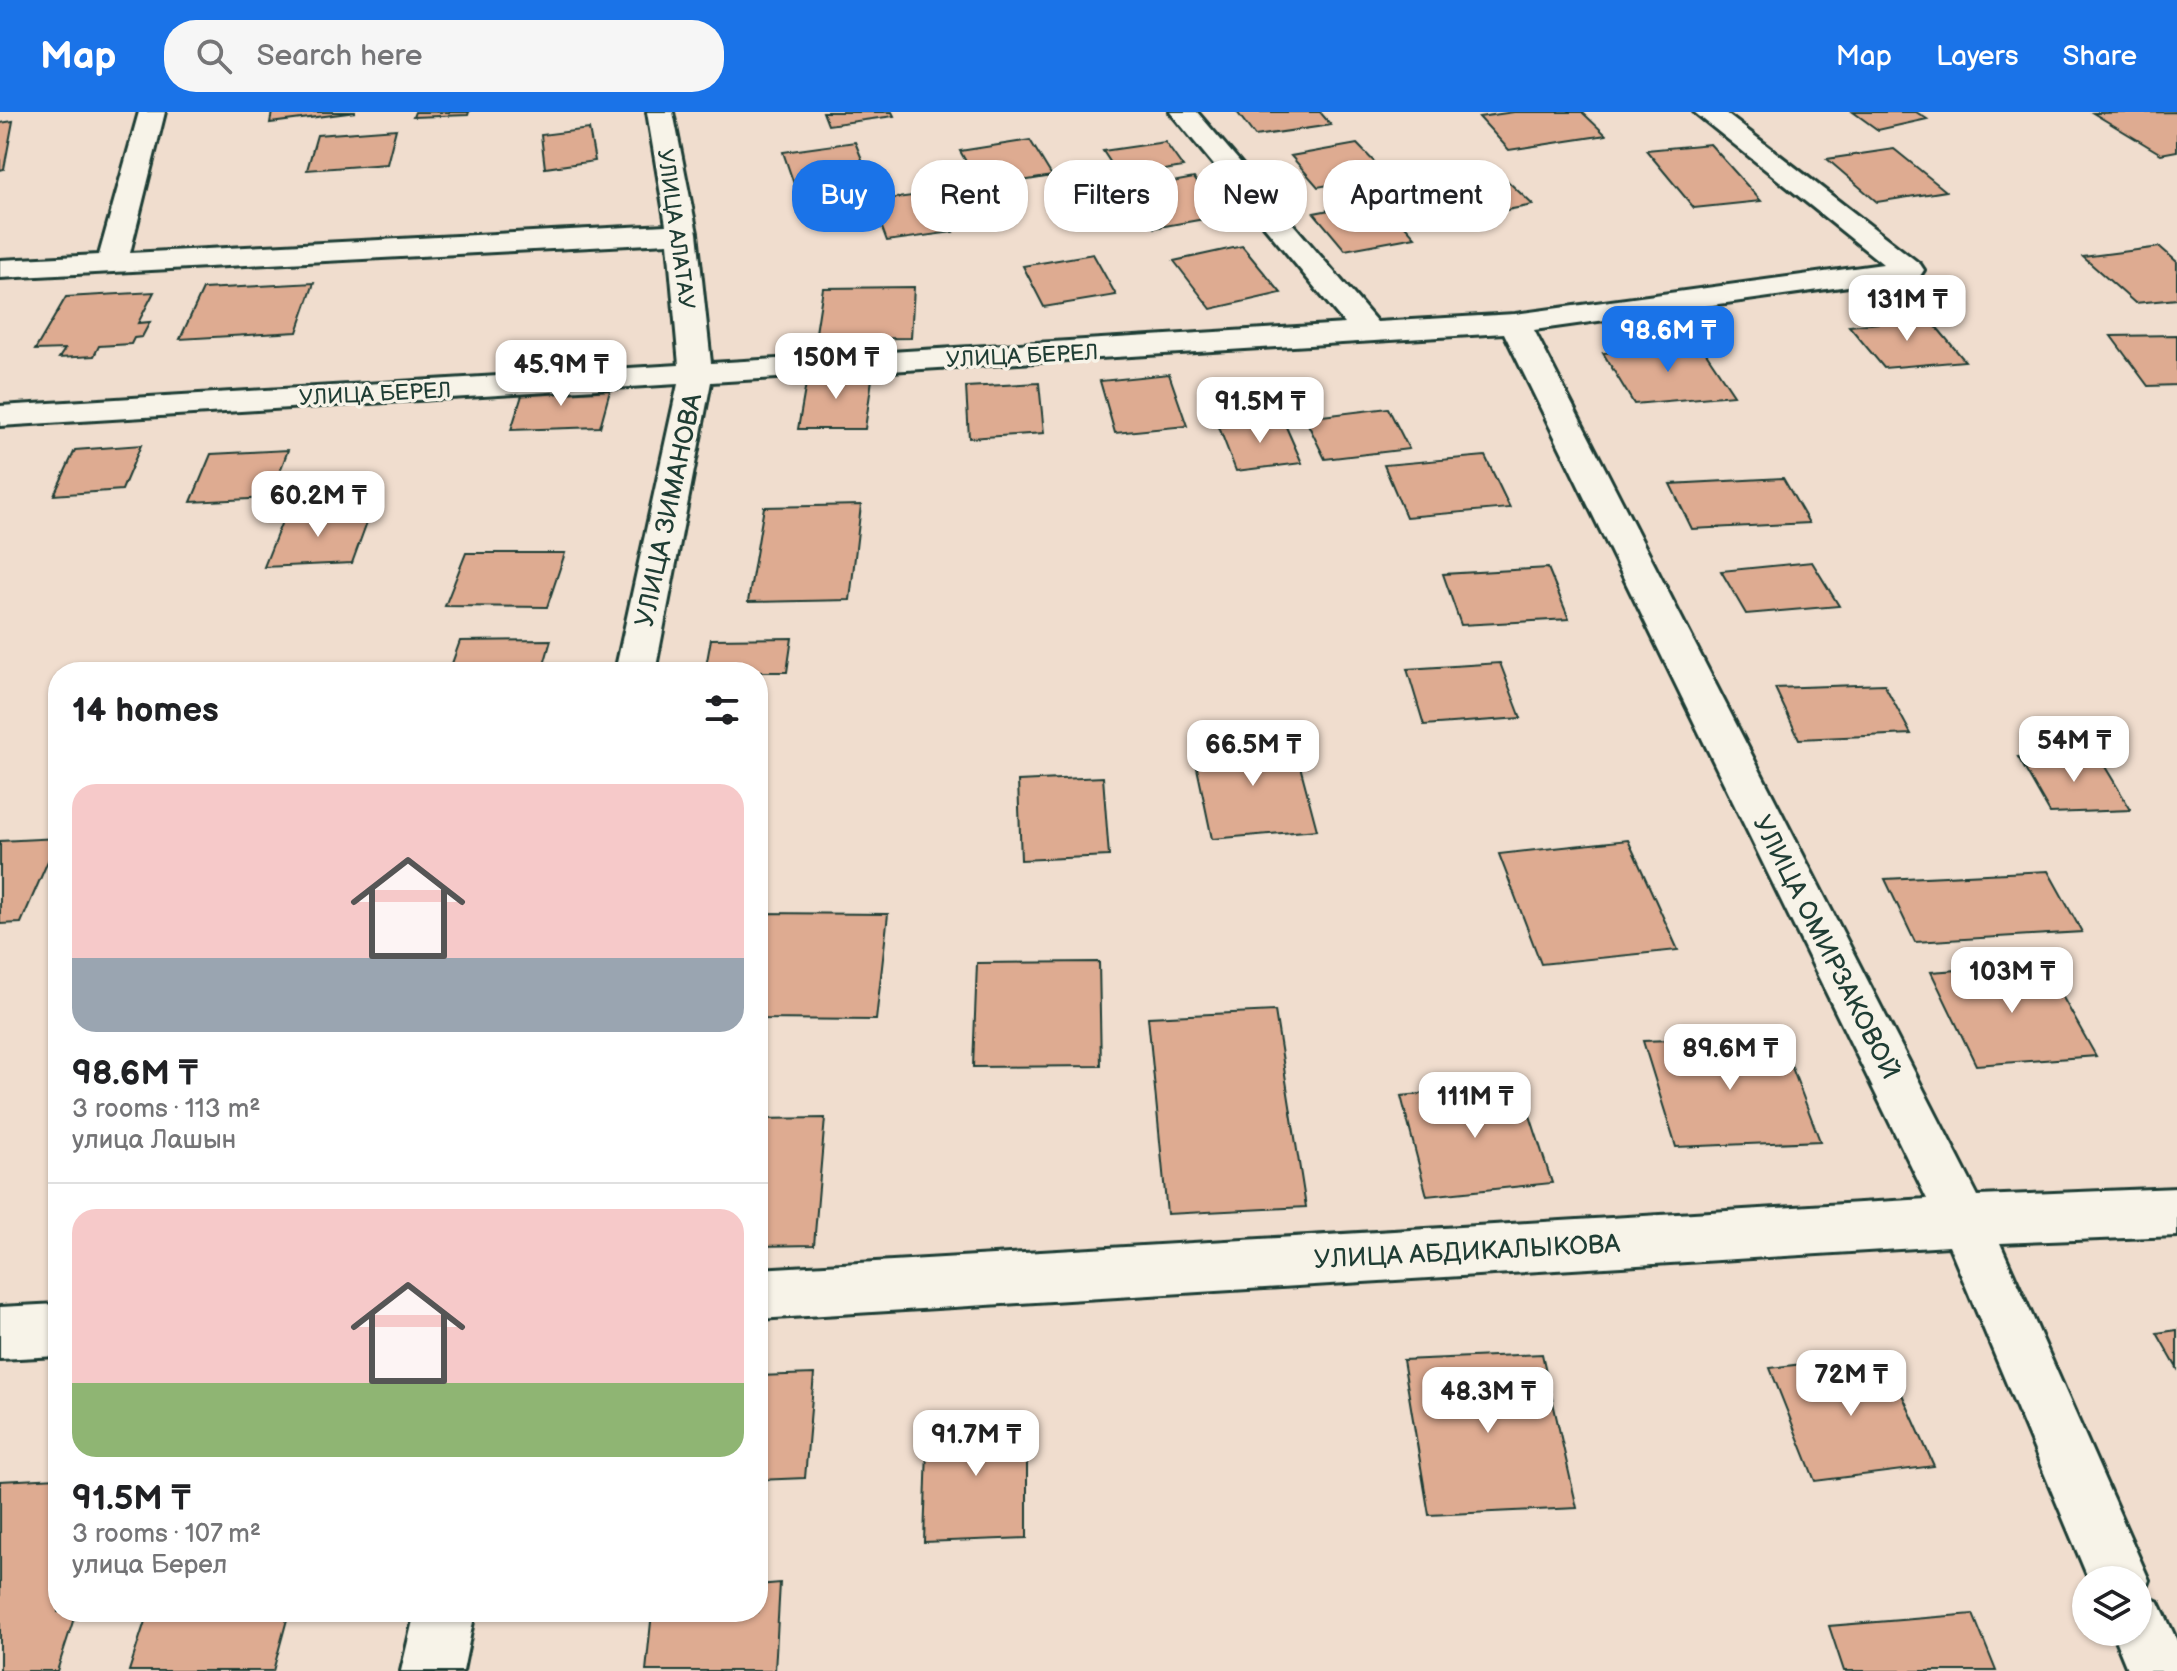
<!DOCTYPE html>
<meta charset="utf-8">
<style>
:root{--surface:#fff;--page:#f6f6f6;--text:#202124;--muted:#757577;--line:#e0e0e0;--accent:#1a73e8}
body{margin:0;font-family:"Balsamiq Sans",sans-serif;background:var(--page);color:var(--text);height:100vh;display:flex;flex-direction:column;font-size:30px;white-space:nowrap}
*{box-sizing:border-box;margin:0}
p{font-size:26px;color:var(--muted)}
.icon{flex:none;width:44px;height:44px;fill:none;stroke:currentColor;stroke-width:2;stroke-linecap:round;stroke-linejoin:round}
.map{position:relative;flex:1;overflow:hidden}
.side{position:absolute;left:48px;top:550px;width:720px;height:960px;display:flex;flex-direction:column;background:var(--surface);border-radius:32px;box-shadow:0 2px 6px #0004}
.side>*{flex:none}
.top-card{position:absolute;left:792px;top:48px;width:760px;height:72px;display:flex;gap:16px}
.controls{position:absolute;left:2072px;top:1454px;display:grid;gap:16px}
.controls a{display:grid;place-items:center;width:80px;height:80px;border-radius:50%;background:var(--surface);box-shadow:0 2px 6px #0004;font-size:40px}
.price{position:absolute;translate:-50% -68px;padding:0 18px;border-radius:16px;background:#fff;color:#222;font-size:26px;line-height:52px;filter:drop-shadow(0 2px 4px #0008)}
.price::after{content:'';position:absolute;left:50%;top:48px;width:24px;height:18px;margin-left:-12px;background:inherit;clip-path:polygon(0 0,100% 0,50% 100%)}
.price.current{background:var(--accent);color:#fff}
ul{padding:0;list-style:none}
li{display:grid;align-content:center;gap:16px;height:424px;padding:0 24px}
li+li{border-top:2px solid var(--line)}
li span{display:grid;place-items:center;height:248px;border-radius:24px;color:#555}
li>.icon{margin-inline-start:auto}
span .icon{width:144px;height:144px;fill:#fffc;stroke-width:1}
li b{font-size:34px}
h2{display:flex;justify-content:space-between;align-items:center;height:96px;padding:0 24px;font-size:34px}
.tag{padding:0 28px;border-radius:32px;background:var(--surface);box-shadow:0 2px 6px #0004;font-size:28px;line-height:72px}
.tag.current{background:var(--accent);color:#fff}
header{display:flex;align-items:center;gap:48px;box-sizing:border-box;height:112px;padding:0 40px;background:var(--accent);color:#fff}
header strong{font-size:38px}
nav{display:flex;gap:44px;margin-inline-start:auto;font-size:28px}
.search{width:560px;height:72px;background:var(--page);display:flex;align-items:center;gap:20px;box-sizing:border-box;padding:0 28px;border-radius:32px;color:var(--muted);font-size:30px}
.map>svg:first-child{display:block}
.building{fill:#deab91;stroke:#1f3d34;stroke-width:2}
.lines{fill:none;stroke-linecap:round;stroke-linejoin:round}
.minor-casing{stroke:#1f3d34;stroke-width:6}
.minor{fill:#f7f3e8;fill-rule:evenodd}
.labels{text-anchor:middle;stroke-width:7;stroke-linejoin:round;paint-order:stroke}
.far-street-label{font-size:22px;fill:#1f3d34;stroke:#f7f3e8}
.street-label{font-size:26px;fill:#1f3d34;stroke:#f7f3e8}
</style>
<header>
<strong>Map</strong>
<div class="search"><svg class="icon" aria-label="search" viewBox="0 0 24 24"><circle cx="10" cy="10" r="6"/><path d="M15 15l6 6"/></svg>Search here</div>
<nav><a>Map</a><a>Layers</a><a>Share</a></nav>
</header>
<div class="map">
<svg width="2177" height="1559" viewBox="0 0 2177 1559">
<rect width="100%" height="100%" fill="#f0ddce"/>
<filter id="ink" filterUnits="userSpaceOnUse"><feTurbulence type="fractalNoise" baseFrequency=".0125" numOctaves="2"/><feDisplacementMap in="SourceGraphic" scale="16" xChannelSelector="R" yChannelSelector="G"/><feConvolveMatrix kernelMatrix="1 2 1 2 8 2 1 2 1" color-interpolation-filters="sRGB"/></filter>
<g filter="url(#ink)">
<path class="building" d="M272,0h84l-86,11z
M415,0h54l-1,3 -55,2z
M823,0h69l2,4 -66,9z
M1237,0h83l11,13 -76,11z
M1514,0h68l24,23 -97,15 -30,-33z
M1853,0h63l11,7 -49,11z
M2177,0v39l-16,3 -68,-41z
M13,9l-9,48 -4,1v-47z
M396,17l-9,35 -80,6 10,-35z
M589,17l6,32 -50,7 -4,-33z
M1030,28l22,36 -71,12 -21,-37z
M855,30l15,37 -74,11 -13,-38z
M1165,30l18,25 -63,10 -17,-26z
M1357,32l29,30 -68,13 -27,-31z
M1710,32l51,57 -67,7 -48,-58z
M1894,37l52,42 -69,11 -50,-43z
M1499,61l34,32 -73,14 -31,-32z
M1194,66l27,38 -67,12 -26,-38z
M936,81l17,39 -66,9 -15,-40z
M1382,88l33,37 -70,13 -31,-37z
M1242,134l39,47 -70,16 -37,-48z
M2160,135l17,15v37l-42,4 -52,-46z
M1093,142l23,41 -72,12 -21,-41z
M314,171l-17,49 -117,7 23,-50z
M914,175l-3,51 -96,1 8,-51z
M154,180l-16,31 12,-1 -8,15 -8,1 -3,6 -32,2 -5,10 -35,2 6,-9 -30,1 31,-53z
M1929,206l36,43 -81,7 -35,-42z
M2177,223v50l-29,1 -37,-50z
M1700,232l34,51 -100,9 -31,-51z
M808,260h65l-8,57h-67z
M1169,262l18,52 -72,7 -15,-52z
M1039,271l5,50 -75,5 -3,-51z
M611,275l-11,40 -89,3 13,-41z
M1388,296l21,41 -84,10 -20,-41z
M1283,308l19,43 -66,8 -17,-44z
M141,333l-19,45 -68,5 21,-45z
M288,338l-18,48 -79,4 20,-48z
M1485,344l25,52 -104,9 -22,-52z
M1783,366l26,45 -117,6 -22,-45z
M861,393l-11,95 -102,2 16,-95z
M371,399l-19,52 -88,4 21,-53z
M466,441h99l-18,54 -102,-1z
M1812,450l27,44 -93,8 -25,-43z
M1548,456l21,51 -108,6 -18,-51z
M792,526l-5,34h-82l6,-33z
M551,528l-9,32h-93l11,-31z
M1500,551l21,55 -97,7 -17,-56z
M1884,572l27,50 -112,5 -24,-51z
M1292,624l25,94 -105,9 -20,-95z
M2098,643l33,55 -81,3 -32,-56z
M1103,665l6,79 -88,4 -3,-79z
M58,726l-37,85 -21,1v-83z
M1628,728l50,110 -137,14 -42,-110z
M2048,759l34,61 -167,10 -30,-63z
M758,801l130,1 -12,106 -118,-1z
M1099,850l2,104 -128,1 4,-104z
M2044,852l52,92 -120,9 -45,-93z
M1275,899l31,196 -139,7 -19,-197z
M1780,924l40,105 -144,6 -33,-106z
M1520,973l32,98 -125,13 -26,-100z
M825,1006l-11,127 -56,1v-127z
M2177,1218v38l-20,-35z
M1542,1242l35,154 -148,7 -26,-155z
M1884,1242l50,112 -119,15 -45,-113z
M814,1262l-9,104 -47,2v-104z
M1027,1302v124l-103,4 4,-125z
M58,1366v134h18l-19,59h-57v-190z
M780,1471l-5,88h-129l6,-59h106v-27z
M148,1500h141l-16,59h-144z
M1973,1502l23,57h-152l-15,-45z"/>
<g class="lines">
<g class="minor-casing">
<path id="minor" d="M139,0h26l-35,141 536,-28 -19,-113h26l24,121 14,130 634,-39 -175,-212h27l180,210 138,-8 368,-50 -189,-152h30l196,152 4,6 -4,6 -386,54 444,866 199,-8v48l-177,7 149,337 -6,15 16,7 18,39v30h-49l-16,-39h26v-52h-49l-140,-334 -1191,73v-50l1169,-70 -423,-866 -793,49 -56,290h-40l63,-288 -678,42v-20l679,-41 -11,-122 -668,35v-18l99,-5z
M58,1192v52l-58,3v-52z
M415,1500h60l-12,59h-62z"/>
</g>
<use href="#minor" class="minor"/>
</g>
</g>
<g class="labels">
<g class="far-street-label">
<text transform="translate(677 117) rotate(82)" y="8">УЛИЦА АЛАТАУ</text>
<text transform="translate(1022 243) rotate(-3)" y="8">УЛИЦА БЕРЕЛ</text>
<text transform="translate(375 281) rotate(-3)" y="8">УЛИЦА БЕРЕЛ</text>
</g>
<g class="street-label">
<text transform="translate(668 398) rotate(-78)" y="9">УЛИЦА ЗИМАНОВА</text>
<text transform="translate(1827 835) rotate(63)" y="9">УЛИЦА ОМИРЗАКОВОЙ</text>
<text transform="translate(1467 1139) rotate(-3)" y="9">УЛИЦА АБДИКАЛЫКОВА</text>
</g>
</g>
</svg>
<div class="controls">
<a><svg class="icon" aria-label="layers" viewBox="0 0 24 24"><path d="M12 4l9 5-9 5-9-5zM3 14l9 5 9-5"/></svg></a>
</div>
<b class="price" style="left:1907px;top:231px">131M ₸</b>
<b class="price current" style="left:1668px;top:262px">98.6M ₸</b>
<b class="price" style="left:836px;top:289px">150M ₸</b>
<b class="price" style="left:561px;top:296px">45.9M ₸</b>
<b class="price" style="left:1260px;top:333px">91.5M ₸</b>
<b class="price" style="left:318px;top:427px">60.2M ₸</b>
<b class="price" style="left:2074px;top:672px">54M ₸</b>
<b class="price" style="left:1253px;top:676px">66.5M ₸</b>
<b class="price" style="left:2012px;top:903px">103M ₸</b>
<b class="price" style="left:1730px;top:980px">89.6M ₸</b>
<b class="price" style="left:1475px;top:1028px">111M ₸</b>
<b class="price" style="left:1851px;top:1306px">72M ₸</b>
<b class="price" style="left:1488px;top:1323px">48.3M ₸</b>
<b class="price" style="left:976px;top:1366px">91.7M ₸</b>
<div class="top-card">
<a class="tag current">Buy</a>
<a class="tag">Rent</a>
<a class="tag">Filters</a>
<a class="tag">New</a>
<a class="tag">Apartment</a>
</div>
<section class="side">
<h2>14 homes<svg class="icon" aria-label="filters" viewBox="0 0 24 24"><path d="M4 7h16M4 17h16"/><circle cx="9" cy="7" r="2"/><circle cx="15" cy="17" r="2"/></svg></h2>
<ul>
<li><span style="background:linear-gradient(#f6c9c9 70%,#9aa5b1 0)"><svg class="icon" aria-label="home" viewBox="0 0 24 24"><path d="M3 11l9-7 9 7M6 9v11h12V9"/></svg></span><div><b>98.6M ₸</b><p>3 rooms · 113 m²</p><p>улица Лашын</p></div></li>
<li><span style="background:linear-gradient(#f6c9c9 70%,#8fb573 0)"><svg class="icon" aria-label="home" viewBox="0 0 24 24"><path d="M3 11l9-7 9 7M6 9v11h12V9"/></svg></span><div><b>91.5M ₸</b><p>3 rooms · 107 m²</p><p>улица Берел</p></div></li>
</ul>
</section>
</div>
